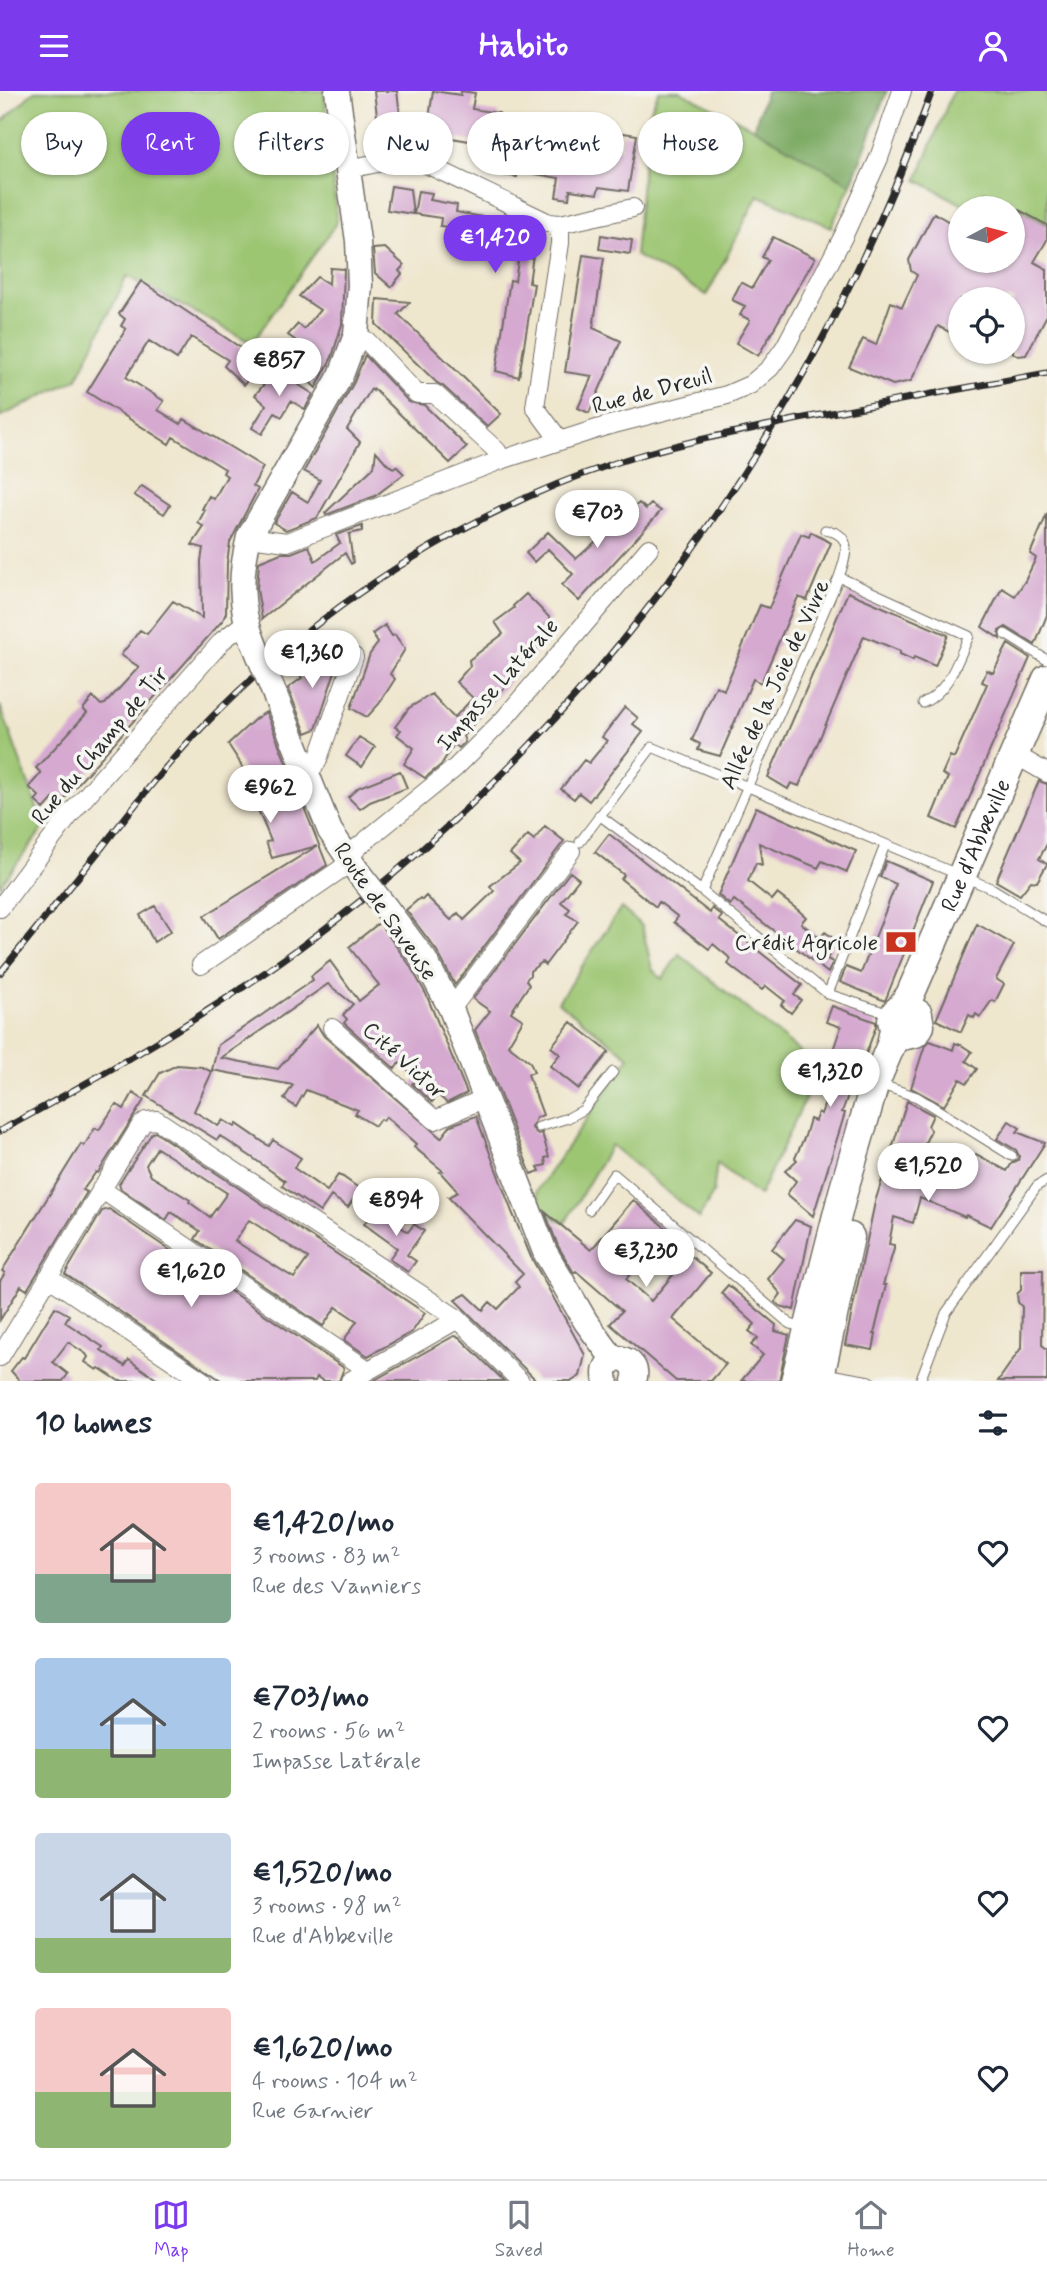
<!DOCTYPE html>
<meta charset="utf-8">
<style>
:root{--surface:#fff;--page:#f6f6f7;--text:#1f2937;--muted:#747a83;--line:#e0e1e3;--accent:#7c3aed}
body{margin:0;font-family:Mynerve,sans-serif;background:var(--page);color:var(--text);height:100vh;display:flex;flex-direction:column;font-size:26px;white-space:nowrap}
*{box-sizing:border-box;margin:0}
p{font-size:23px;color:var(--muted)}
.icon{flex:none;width:38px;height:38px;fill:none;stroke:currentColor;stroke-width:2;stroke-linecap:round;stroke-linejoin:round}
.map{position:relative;height:1290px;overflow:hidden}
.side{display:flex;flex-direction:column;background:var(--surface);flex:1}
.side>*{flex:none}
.guide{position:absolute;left:21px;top:21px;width:1006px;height:63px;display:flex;gap:14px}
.needle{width:46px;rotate:83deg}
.controls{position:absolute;left:948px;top:105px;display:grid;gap:14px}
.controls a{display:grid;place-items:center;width:77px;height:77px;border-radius:50%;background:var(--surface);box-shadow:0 2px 5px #0004;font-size:35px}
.price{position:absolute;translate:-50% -60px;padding:0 16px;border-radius:24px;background:#fff;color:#222;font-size:23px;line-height:46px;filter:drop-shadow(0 2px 4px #0008)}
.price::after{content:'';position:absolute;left:50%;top:42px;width:21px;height:16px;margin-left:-10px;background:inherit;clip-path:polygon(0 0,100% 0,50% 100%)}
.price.selected{background:var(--accent);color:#fff}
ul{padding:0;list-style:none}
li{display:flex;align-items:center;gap:21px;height:175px;padding:0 35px}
li span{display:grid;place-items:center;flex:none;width:196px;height:140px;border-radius:7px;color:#555}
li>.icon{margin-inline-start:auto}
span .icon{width:84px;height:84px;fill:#fffc;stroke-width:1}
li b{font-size:30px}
h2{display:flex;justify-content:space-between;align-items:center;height:84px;padding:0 35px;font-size:30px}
.tag{padding:0 24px;border-radius:32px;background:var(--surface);box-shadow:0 2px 5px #0004;font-size:24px;line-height:63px}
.tag.selected{background:var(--accent);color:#fff}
header{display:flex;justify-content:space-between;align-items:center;height:91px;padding:0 35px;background:var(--accent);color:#fff;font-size:32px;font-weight:800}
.dock{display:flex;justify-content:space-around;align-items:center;height:98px;border-top:2px solid var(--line);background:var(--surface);font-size:19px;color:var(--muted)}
.dock a{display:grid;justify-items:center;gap:4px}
.dock .selected{color:var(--accent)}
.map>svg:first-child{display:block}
.green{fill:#9dc673;stroke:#64784f;stroke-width:2}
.forest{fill:#7eab65;stroke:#546b48;stroke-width:2}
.building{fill:#d5a9d0;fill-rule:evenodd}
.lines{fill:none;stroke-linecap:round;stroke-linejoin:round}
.service-casing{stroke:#706c64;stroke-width:11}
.minor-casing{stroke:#706c64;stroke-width:20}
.secondary-casing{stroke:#706c64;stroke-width:27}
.primary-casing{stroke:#706c64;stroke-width:31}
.service{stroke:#fff;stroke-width:9}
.minor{stroke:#fff;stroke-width:18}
.secondary{stroke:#fff;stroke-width:24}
.primary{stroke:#fff;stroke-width:28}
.rail-casing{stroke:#2b2b2b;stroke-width:7}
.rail{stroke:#f6f6f2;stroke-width:4.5;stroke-dasharray:13;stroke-linecap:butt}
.secondary-bridge-casing{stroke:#706c64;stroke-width:27;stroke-linecap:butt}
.secondary-bridge{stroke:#fff;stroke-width:24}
.labels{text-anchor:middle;stroke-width:7;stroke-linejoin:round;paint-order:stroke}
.street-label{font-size:23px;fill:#2b2b2b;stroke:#f6f6f2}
.poi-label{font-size:23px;fill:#2b2b2b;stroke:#f6f6f2;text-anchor:end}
</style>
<header><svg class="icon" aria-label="menu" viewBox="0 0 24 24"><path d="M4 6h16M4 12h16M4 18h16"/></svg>Habito<svg class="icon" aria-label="person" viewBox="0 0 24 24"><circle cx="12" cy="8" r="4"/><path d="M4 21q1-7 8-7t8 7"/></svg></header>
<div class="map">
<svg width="1047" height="1290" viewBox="0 0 1047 1290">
<rect width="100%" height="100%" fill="#f6f6f2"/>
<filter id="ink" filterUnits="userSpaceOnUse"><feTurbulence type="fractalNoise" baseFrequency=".0143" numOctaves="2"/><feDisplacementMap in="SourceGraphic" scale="14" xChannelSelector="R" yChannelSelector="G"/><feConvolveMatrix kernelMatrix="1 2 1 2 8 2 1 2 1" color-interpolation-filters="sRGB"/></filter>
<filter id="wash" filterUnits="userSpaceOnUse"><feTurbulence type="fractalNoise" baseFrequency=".00686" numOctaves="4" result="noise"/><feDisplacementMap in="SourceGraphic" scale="28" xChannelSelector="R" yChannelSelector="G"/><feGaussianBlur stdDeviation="1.57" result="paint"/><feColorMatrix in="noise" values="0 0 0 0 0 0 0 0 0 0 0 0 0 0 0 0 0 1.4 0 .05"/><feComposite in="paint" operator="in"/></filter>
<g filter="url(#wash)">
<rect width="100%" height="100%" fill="#efe6ce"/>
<path class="green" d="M34,0h290l13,131 -85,121 -125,-67 -50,103 -77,38v-293z
M659,0h21l74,37 97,56 -20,43 -73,-32 -51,100 -72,-40 13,-139z
M953,0h94v133l-63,-33 -10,17h-5l-52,-28z
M0,614l44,122 -44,59z
M621,817l21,18 10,43 10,10 17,-25 141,114 -61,128 -42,-33 -4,31 -14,24 -88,-73 -46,78 -23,-11 -5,-21 92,-134 -71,-55z"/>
<path class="forest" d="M766,0h121l-36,93 -97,-56z"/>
<g id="blocks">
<path class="building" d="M374,0h23l5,39 -23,2z
M433,0l28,4v-4l14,2 -3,16 27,4 -2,11 41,6 1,-4 13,1 -3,20 41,6 2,-9 29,5 2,-16 14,2 -9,56 -29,-4 -2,7 -27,-4 -1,9 -13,-2 3,-19 -41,-7 -1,6 -14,-2 2,-11 -27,-5 3,-16 -41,-7v5l-14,-2z
M391,95l19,3 3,25 -26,-4z
M418,100l14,2 -2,7 27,5 -1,7 27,5 -1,7 27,4 -1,8 27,5 -6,42 5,1 -15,93 -23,-6 14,-91 5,1 4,-27 -27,-5 1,-7 -27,-4 2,-8 -28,-4 1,-8 -27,-4z
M1019,119l28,15v15l-13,22 13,7v46l-21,40 -8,1 -5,-3v-54h-52v39l-23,-12 -27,55 -18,4 -44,-18 14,-28 13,6 15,-43 11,5 15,-32 -6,-4 -2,-11 25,-47 27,16v32h52v-40z
M601,144l31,5 -2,14 -31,-5z
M773,146l42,21 -57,98 -22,-13 14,-23 -10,-5 5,-9 -13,-6 9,-18 11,6 16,-28 -6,-3z
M385,157l19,17 -5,6 3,3 -11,13 -16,-14 -2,-24z
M583,164l21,3 -11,70 28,13 -32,72 -11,-5 14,-32 -27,-4z
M330,177l14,1 -2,55 -10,33 -16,31 -28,-27v-5l11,-13 -11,-8 10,-11 6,5 16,-19 -21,-14 18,-19 12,7z
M141,190l106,71 -7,12 13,7 -9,14 -20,-19 4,-6 -37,-23 -14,22 -28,-18 -23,36 38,24 -6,9 23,14 3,-5 79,48 -10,19 5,3 -28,53 -3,20 -1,51 -3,7 -164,185 -6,-6 -9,10 -9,-8 4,-5 -10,-9 12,-14 -5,-5 51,-55 -4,-4 10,-12 8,8 4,-1 34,-37 -18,-12 19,-25 7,4 26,-33 29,17 -1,-57 2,-13 -11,-3 12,-18 -6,-4 7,-13 -3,-1 7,-13 5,3 13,-23 -4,-3 2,-4 -52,-32 -4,7 -82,-52 39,-63 -5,-3 4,-7 -6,-5z
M377,208l33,3 -12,12 103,100 -14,13 -44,-41 -6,-3 -61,-59z
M365,264l44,47 15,3 43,42 -17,16 -76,-74 -1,2 -2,-2 -24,40 13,13 -43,76 -31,12 -12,-7 18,-31 16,10 12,-22 -16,-9 50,-89z
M276,279l37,24 -8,15 -14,-8 -9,16 -7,-4 -13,21 -10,-6 14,-23 -11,-10z
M376,360l12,14 6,3 2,-2 8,8 -29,22 -49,19 -1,-2 49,-46z
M142,395l28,19 -6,9 -30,-19z
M639,412l7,6 5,-5 10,7 -82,90 -17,-16 11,-11 -25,-25 -14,13 -8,-9 22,-21 28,27z
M1047,423v101l-12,30 -29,-18 -7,4 1,8 -18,-12 20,-39 13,8 10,-15 11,-23 -6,-4z
M362,435v5l-13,3 4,29 -2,1 -6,-11 -83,66 -5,-30 2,-27 22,-9h10l18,-7 6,15 25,-18 -4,-8z
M811,441l20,11 -24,57 -9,-3 -37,86 -8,-4 -33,77 -22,-6 2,-6 -8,-4 24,-54 8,4 36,-85 9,3 32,-74 8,3z
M848,501l100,43 -13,31 -21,-9 -1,3 -13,-6v-3l-36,-15 -65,150 -8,-3 -3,6 -20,-12z
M526,503l25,25 -5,5 7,7 -90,105 2,6 -6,6 -5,-4 -13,21 -16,13 -21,-14 10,-16 -17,-13 4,-5 -6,-3 14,-19 23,-14 22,24 19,-20 -17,-16 14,-16 -1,-6 34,-26 -8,-12 19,-14 -1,-2z
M385,534l7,11 3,-1 10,14 -15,25 5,5 -16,25 -12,13 -16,-9 19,-54 8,-11 -6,-9z
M1008,553l22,14 -74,171 -25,-11 17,-41 -6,-3 8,-18 4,2 33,-74 -5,-2 5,-12 6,3z
M342,559l-26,79 -10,4 -18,-45 14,-10 -16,-15 6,-7 20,15z
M625,616l13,11 -5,6 10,8 -54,69 -10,-8 -5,6 -13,-10 23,-29 5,3 18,-22 -5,-4z
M266,621l61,153 -109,74 -14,-23 113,-70 -45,12 -6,-16 5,-1 -15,-36 3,-1 -20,-43 -11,-17 27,-25z
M359,646l16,10 -13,20 -16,-11z
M400,680l7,17 -37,14 -10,7 -12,-12 11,-10z
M1039,690l8,3v60l-8,15 8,5 -10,18 -6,-1 -11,14 -24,-14z
M756,716l100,44 -9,21 -25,-11 -4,7 -59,-25 3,22 -6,-2 -8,18 24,19 5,-6 21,16 8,7 -5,6 19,15 5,-6 11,8 -9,19 6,3 -5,11 -94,-73 -4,5 -12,-10z
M545,735l19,15 -109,144 -18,-34 -31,-41 14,-12 2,2 4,-4 25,24 7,-7 6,7 30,-29 -4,-5 30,-23 -10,-9 18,-19 6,5z
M609,743l101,79 2,-5 10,8 -3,4 83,65 -8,10 7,5 -10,13 -10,-8 4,-4 -19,-15 -4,4 -28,-21 -6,-5 3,-5 -18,-15 -4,5 -35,-27 4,-5 -19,-15 -3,5 -35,-28 3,-4 -29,-23z
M886,770l47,20 -48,120 -45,-19 6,-15 15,6 35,-89 -16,-7z
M570,781l9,7 -18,23 9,7 -4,5 12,7 -33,44 -3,-3 -12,9v4l-4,5 3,5 -18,27 12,8 -15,25 22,17 4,10 -6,2 15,41 -7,3 -4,10 5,6 5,-1 7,24 -4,1 1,7 -8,2 2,4 -9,3 -56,-144 15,-19 -17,-12z
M155,815l16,25 -17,11 -14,-27z
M379,832l30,41 17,30 41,99 -20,10 -9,-8 -6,7 -20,-18 6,-6 -19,-15 -4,6 -51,-46 3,-4 -4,-4 10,-11 -25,-20 -107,74 57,11 39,-44 7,11 117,102 10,-13 25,-9 36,96 19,45 54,98 -5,21 -8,5h-35l-82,-81 11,-6 17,16 7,-8 8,7 21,-22 -4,-5 8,-8 -75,-77 10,-5 -18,-20 3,-1 -29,-24 2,-3 -30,-27 -3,4 -3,-2 -5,7 -20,-12 3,-4 -52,-20 -10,17 -12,-8 9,-14 -81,-15 6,-25 95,-65 -2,-4 19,-15 29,40 20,-16 -30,-38z
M977,833l37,21 -18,34 8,5 -9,18 -3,-2 -12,17 -4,-3 -2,4 -5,-3 -8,17 -25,-12z
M832,915l44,16v4l-15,42 -3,-1 -16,45 3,1 -32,103 -26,-22 9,-13 -11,-10 12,-11 -2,-2 10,-22 5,-17 5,2 3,-9 3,2 8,-22 -3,-1 12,-31 -5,-2 2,-4 -3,-1 9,-26 -15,-5z
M571,931l38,30 -30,37 -29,-23 10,-12 -9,-7z
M930,950l23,9 2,-7 6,2 11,7 -6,9 11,8 -10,14 -7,-4 -16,27 -33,-18 14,-43z
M177,974l25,2 10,5 -18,39 24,15 5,-6 12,7 2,-3 32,22 4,-6 28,18 -7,10 33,23 11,-16 5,2 17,12 -12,18 -17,-11 -11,16 -38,-26 3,-5 -32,-23 -33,-22 -3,4 -71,-44 14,-23z
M133,1002l11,7 -46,73 -2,-1 -13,18 4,2 -60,98 -6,-4 -21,34v-39l5,-8 -3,-2 79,-127 3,2 11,-18 4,2 17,-26 8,5z
M907,1010l26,14 -5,11 3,4 -8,17 42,24 11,-17 31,17 5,-8 6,-3 1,-4 -3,-6 -19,-11 12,-18 11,7 -3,4 28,11 -54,84 -25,-12 -1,2 -45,-19 -7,25 -19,-6 -5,27 5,1v4l-11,36h3l-12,49h2l-3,16 -28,-5 30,-143z
M155,1041l270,181 -13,19 -44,24 -24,-16 13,-19 -21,-14 -13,19 -128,-87 5,-8 -29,-19 -5,8 -45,-31 -2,-5 33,-51zM157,1057l70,45 -17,24 -21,-15 1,-2 -39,-24 -5,-11zM249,1129l59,38 -14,20 -59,-37z
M633,1109l43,37 -3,4 38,32 -38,46 53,45 -15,17h-35l-66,-57 12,-13 -46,-40 -2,2 -16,-27 -13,-34 46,38zM652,1157l25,22 -26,31 -25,-22z
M109,1118l235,159 -5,13h-16l-6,-4 -2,4h-93l-157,-107 37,-63z
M375,1118l33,23 6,-8 10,7 -17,24 9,6 -8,11 -19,-13 8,-11 -33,-24z
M795,1129l16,6 -17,84 -14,-4 -5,-4 6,-8 -13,-15 16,-20 -12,-10z
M1021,1179h22l-1,75 5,4v32h-49l23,-33 1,-41 -4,-5 -1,-8 4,-4z
M728,1194l48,40 -1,6 14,4 -10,46h-38l22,-26 -12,-10 7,-7 -9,-7 6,-7 -34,-31z
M55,1216l14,8 -4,7 38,25 -2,3 24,16 4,-6 30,21h-40l-20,-13 -2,2 -12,-8 3,-5 -2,-3 -18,-12 -15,20 15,12 -5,7h-43l-9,-10 11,-14 2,1z
M454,1245l5,1 45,44h-131z"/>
</g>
</g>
<g filter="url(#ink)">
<use href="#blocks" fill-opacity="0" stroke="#706c64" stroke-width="2"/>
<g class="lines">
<g class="service-casing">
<path id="service" d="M825,439c30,4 21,27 14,47
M1005,543l42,26
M599,724l103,76 126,103 62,20
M580,751l72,-95 341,142 54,33
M702,800l137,-314 130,59c-12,25 -19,54 -46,67
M828,903l57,-149
M879,993l38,13 95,59
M539,1036l29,-9 15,-8 30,-38
M589,1119l25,-36 176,150 16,4
M824,1282l46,8
M920,1290l26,-68 91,-127 10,-6"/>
</g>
<g class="minor-casing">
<path id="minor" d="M348,78l59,-12 9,2 133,64 11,1 73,-16
M356,244l11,6 50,53h18l62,57 4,9
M560,350l-25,-34 25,-164v-19
M249,446l38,5 214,-82 105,-34 121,-31 23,-10 20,-17 15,-21 58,-110 36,-79 23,-67
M1014,663l33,19
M307,684l10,-13 37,-105
M0,817l72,-96 151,-172 22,-17
M201,874l140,-96 17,-22 97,-79 49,-49 145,-171
M451,918l120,-158
M332,937l103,92 50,-22
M101,1098l267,181
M48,1186l155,104
M0,1266l141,-232 5,-4 11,-1 301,199 62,62
M350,1290l108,-62"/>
</g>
<g class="secondary-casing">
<path id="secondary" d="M253,550c-14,-35 -13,-68 -4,-104l92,-162 15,-40 4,-50 -2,-44 -21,-150
M275,604l55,136 30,44
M386,817l39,52 26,49 94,243 41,70 28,38
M606,1290c-3,-12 1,-20 13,-23 13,2 19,11 15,23"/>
</g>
<g class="primary-casing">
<g id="primary">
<path id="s1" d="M899,919l11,-15 137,-316"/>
<path d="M795,1290l48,-189 32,-109 16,-38 3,-16 -2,-9 4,-8 11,-4 11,6 2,12 -5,7 -14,3 -7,-7"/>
<path d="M819,1290l31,-144"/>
</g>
</g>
<use href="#service" class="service"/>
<use href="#minor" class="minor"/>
<use href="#secondary" class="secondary"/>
<use href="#primary" class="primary"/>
<g class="rail-casing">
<path id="rail" d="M0,882c35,-42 69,-85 103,-127 35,-45 70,-90 110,-130 113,-113 251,-203 402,-253 60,-20 122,-31 184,-44 83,-16 165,-31 248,-46
M0,1040c110,-60 218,-121 318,-197 282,-212 495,-512 614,-843"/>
</g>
<use href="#rail" class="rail"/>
<g class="secondary-bridge-casing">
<path id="secondary-bridge" d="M253,550l22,54
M360,784l26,33"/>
</g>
<use href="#secondary-bridge" class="secondary-bridge"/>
</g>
</g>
<defs>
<g id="bank-bare" transform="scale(2.415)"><path d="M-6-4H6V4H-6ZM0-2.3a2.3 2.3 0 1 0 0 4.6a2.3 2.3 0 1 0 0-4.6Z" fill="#c8321e" stroke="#f6f6f2" stroke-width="2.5" paint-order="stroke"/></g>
</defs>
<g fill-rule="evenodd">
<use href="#bank-bare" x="901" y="851"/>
</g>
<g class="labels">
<g class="street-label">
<text transform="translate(652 299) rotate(-15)" y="8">Rue de Dreuil</text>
<text transform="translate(497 593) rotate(-48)" y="8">Impasse Latérale</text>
<text transform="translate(774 593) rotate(-65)" y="8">Allée de la Joie de Vivre</text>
<text transform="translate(99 654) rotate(-50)" y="8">Rue du Champ de Tir</text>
<text dy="8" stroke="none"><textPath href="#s1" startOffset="182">Rue d'Abbeville</textPath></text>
<text transform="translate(386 820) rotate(55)" y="8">Route de Saveuse</text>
<text transform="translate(405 969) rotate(42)" y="8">Cité Victor</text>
</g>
<g class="poi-label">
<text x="878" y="859">Crédit Agricole</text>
</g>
</g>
</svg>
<div class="controls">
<a><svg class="needle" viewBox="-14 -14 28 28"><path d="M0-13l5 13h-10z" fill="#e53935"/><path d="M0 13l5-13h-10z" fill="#747a83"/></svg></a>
<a><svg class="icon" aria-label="locate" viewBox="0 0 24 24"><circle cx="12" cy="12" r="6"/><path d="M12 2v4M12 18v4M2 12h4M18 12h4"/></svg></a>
</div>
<b class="price selected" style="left:495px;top:184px">€1,420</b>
<b class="price" style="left:279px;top:307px">€857</b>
<b class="price" style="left:597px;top:459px">€703</b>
<b class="price" style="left:312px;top:599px">€1,360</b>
<b class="price" style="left:270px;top:734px">€962</b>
<b class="price" style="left:830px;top:1018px">€1,320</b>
<b class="price" style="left:928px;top:1112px">€1,520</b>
<b class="price" style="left:396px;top:1147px">€894</b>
<b class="price" style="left:646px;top:1198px">€3,230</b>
<b class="price" style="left:191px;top:1218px">€1,620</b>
<div class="guide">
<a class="tag">Buy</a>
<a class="tag selected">Rent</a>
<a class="tag">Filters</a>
<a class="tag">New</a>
<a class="tag">Apartment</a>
<a class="tag">House</a>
</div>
</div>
<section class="side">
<h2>10 homes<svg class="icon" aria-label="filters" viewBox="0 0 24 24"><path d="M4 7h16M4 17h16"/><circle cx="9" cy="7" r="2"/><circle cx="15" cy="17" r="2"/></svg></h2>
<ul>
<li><span style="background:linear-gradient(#f6c9c9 65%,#7fa58c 0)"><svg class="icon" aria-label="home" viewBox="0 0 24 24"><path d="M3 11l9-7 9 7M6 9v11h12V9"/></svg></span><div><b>€1,420/mo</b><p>3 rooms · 83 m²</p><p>Rue des Vanniers</p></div><svg class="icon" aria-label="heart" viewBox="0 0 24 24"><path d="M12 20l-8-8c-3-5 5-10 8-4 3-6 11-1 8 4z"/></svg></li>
<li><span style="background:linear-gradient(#a9c7e8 65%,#8fb573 0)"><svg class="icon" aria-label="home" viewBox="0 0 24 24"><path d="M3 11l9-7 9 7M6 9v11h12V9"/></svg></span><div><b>€703/mo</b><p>2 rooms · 56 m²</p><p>Impasse Latérale</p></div><svg class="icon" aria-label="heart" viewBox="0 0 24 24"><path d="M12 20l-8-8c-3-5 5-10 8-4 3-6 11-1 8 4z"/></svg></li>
<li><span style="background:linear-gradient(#c9d6e8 75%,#8fb573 0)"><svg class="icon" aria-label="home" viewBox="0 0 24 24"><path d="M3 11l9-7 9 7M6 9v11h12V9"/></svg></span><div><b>€1,520/mo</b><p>3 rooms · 98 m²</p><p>Rue d'Abbeville</p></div><svg class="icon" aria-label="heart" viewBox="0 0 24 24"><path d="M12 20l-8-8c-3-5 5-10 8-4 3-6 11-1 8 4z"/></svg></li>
<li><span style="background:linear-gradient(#f6c9c9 60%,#8fb573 0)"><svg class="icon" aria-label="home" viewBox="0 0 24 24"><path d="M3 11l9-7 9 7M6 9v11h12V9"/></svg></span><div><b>€1,620/mo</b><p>4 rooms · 104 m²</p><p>Rue Garnier</p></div><svg class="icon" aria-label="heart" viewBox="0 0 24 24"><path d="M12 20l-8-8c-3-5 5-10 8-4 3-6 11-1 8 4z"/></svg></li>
</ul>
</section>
<nav class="dock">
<a class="selected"><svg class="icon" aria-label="map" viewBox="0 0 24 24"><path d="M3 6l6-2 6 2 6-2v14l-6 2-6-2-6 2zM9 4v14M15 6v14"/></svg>Map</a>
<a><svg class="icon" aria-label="saved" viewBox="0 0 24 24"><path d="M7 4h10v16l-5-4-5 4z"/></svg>Saved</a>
<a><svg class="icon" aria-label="home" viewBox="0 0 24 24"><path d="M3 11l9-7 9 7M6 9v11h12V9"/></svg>Home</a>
</nav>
